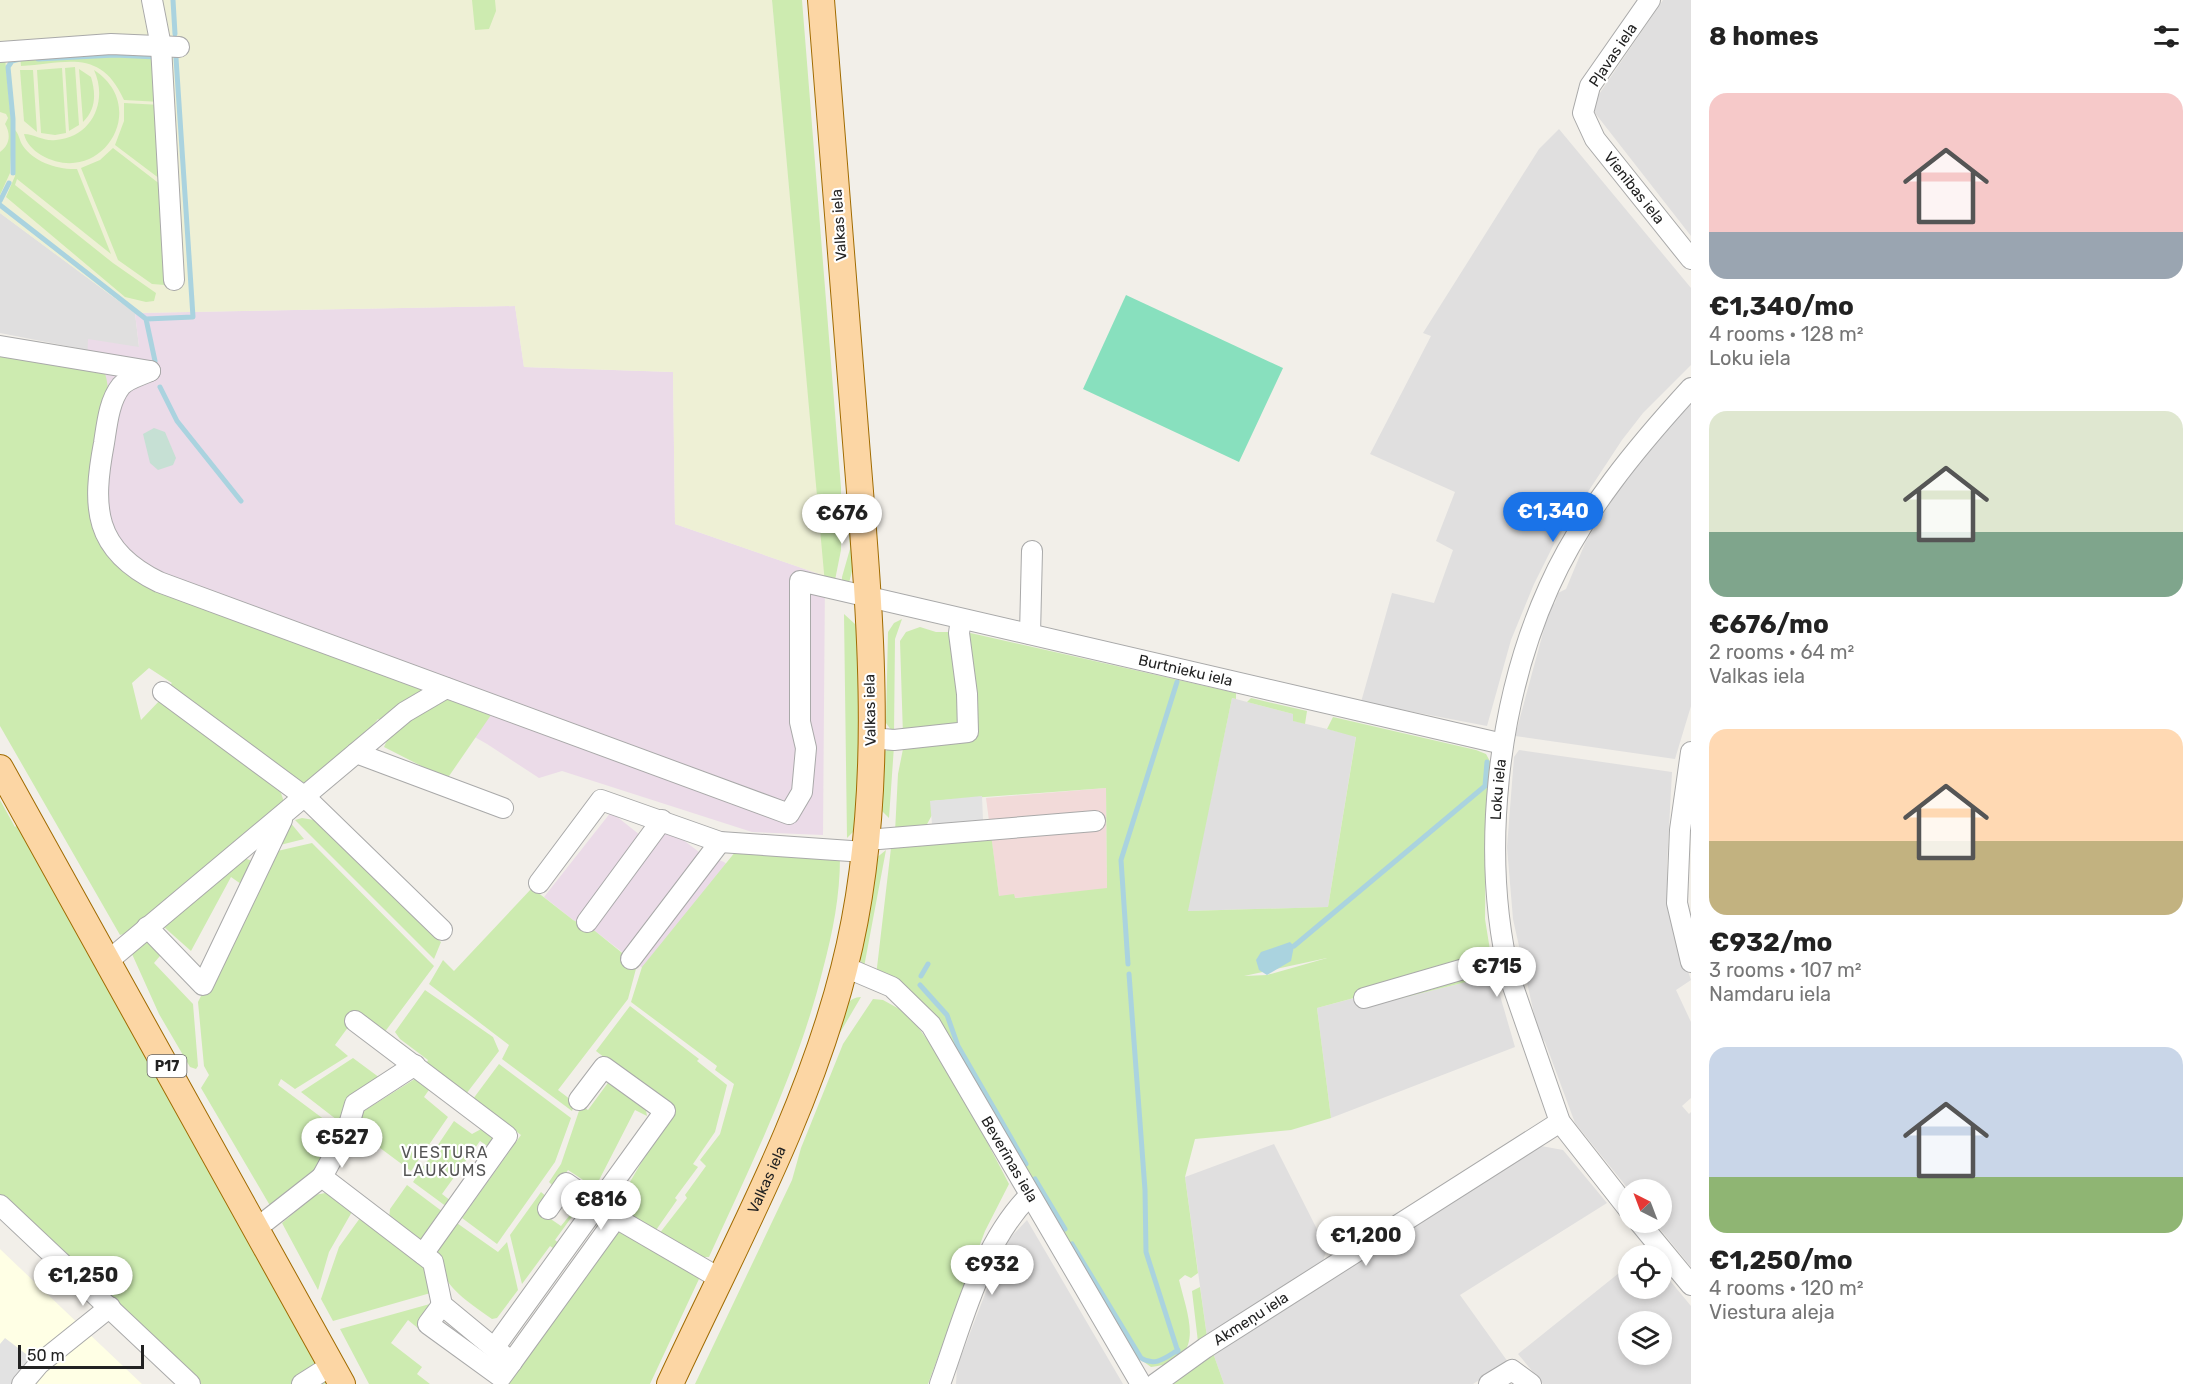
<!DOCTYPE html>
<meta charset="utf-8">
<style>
:root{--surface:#fff;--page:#f6f6f6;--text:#222;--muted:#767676;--accent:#1a73e8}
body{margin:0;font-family:Rubik,sans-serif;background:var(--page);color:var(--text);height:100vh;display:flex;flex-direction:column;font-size:22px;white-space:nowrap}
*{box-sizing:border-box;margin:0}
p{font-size:20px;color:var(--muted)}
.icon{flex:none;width:33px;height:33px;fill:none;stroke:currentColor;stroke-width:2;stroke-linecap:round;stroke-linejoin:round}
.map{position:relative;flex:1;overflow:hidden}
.panel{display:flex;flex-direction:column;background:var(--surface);width:510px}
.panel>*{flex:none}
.needle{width:39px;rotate:318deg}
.buttons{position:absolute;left:1618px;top:1179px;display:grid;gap:12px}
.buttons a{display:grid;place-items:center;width:54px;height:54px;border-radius:50%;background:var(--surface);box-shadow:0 3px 9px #0003;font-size:30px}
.scale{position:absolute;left:18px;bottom:15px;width:126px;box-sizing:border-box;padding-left:6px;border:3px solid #222;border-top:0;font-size:16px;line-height:21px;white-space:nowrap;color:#222;-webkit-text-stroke:4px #fff;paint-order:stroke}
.price{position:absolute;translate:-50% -51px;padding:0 14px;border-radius:21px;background:#fff;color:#222;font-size:20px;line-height:39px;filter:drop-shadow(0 2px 3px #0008)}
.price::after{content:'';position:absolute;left:50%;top:36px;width:18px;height:14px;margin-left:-9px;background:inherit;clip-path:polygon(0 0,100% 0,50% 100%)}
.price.selected{background:var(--accent);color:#fff}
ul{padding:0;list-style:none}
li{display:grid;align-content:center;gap:12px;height:318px;padding:0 18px}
li span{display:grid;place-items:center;height:186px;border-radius:18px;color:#555}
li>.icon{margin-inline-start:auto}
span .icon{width:108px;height:108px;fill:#fffc;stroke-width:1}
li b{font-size:26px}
h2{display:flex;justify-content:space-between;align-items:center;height:72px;padding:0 18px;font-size:26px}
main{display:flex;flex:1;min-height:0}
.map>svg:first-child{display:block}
.residential{fill:#e0dfdf;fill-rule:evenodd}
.commercial{fill:#f2dad9}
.industrial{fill:#ebdbe8}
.education{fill:#ffffe5}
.farmland{fill:#eef0d5}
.grass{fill:#cdebb0;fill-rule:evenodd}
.wetland{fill:#c6e0d4}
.pitch{fill:#88e0be}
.parking{fill:#e2e2e2}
.water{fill:#aad3df}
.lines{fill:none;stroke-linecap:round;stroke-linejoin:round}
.stream{stroke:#aad3df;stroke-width:5}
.minor-casing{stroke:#a9a9a9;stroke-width:22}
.major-casing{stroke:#a06b00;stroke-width:28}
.minor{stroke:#fff;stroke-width:20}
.major{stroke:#fcd6a4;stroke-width:26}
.labels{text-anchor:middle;stroke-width:4.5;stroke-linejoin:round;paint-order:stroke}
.shield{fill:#fff;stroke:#646464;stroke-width:1.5}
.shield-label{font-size:14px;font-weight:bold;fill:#222}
.street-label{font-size:15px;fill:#222;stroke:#fff}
.neighbourhood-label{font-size:16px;letter-spacing:1.5px;fill:#555;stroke:#fff}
</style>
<main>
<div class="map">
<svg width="1691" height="1384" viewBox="0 0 1691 1384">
<rect width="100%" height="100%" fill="#f2efe9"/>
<path class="residential" d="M1663,0h28v236l-96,-123 -2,-10z
M1559,129l132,159v77l-48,48 -21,27 -67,102 -21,42 -23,56 -24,86 -126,-24 31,-109 42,10 19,-53 -17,-9 19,-49 -85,-38 61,-118 -8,-3 116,-184z
M0,213l135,100 4,34 -52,3 -87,-17z
M1691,401v305l-16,53 -160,-23 35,-129 5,-4 3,-10 8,-4 20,-48 36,-56 18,-25z
M1232,698l61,16 1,7 62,15 -28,171 -141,4z
M1519,750l153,22 -5,93 1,47 23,68 -15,10 15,32v76l-9,8 7,8 2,-2v155l-36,-44 7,-1v-32h-33l-54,-67 -30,-81 -7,-10 -25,-113 -6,-72 7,-90z
M1494,975l21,72 -184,71 -14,-110 71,-19 2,12z
M1274,1144l53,105 -5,15 -115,73 -22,-160z
M1541,1146l22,4 44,53 -147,92 48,67 -35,22h-249l-11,-31z
M1027,1220l96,164h-167l1,-17 36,-94 17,-35z
M1629,1265v23h33v-17l29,35v78h-148l-25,-30zM1629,1322h33v32h-33z"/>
<path class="commercial" d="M1106,788l1,101 -93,9 -15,-2 -13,-98z"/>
<path class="industrial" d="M515,306l9,61 149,5 2,152 150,52 -2,259 -71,-3 -190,-61 -23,7 -52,-34 -95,-54 -313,-124 9,-227 51,8 -4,-34z
M611,812l29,23 33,-3 26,20 25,10 16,13 -82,105 -63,-49 -22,-11 -29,-23z"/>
<path class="education" d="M0,1249l84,80 58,55h-142z"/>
<path class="farmland" d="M0,0h772l53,576 -150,-52 -2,-152 -149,-5 -9,-61 -380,7 -135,-100z"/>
<path class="grass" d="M472,0h23l1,11 -7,18 -14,1z
M772,0h30l39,488v62l-6,30 -10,4z
M157,52l4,50 -37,-2c-23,-52 -57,-37 -103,-34l-1,-11z
M0,58h5l7,71 -1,26 -1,18 -10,22v-43c10,-7 11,-18 5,-28l3,-6 -2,-4 -6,-2z
M75,67l4,58 -10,6 -4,-63z
M62,68l4,65 -11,2 -14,-2 -4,-63z
M79,69l12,8c5,17 5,32 -8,45z
M20,70h13l4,62 -13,-11z
M94,70c58,38 6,119 -53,85 -8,-5 -15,-12 -17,-21 11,0 20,8 32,6 37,-3 52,-40 38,-70z
M124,103l37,2 3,77 -49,-37 9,-24z
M14,129c5,4 5,11 9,17 11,16 35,24 54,23l34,85 -94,-75 -2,6 98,78 43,30 -2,8 -8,1 -21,-5 -119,-100 9,-21z
M113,148l52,40 4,93 -4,4 -13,-1 -34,-24 -37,-92 19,-8z
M0,351l103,18c15,29 -6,103 -11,138l43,69 356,139 -44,64 -63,-32 8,-18 -14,-10 -19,22 -47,42 -10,-1 -133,-96 3,-3 -23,-15 -17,15 9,37 21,-22 118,92 5,15 -155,127 -10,3 -120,-209z
M838,356l15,211 -4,16 -7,4v-10l8,-28z
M844,614l11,10 4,16 5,107 -9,83 -8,8z
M902,619l-7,20 -1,95 -8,-11 2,-91 6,-9z
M920,627l16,5h17l7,93 -57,11 -3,-95 6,-9z
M966,632l270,61v6l-4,-1 -44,213 140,-4 28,-170 -29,-8 6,-12 143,33 10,4 6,11 -6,50 -1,104 9,56 -104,26 -3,-12 -70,19 14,110 -40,12 -96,9 -10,38 13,96 -7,5 -6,-3 -6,5c9,37 29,81 -28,87l-14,-10 -70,-113 -122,-213c-19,-27 -35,-47 -69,-55l15,-128 100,-14 8,62 15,-2 1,4 92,-10 -1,-100 -175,13 1,14 -6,11 -31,6 3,-58 5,-25 57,-11zM1327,958l-60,17 -23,1z
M1251,698l56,13 -2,13 -12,-3v-7l-46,-12z
M894,746l-5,72 -9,-9 4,-57z
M0,800l15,27 11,-10 316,567h-152l-190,-180z
M302,818l12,2 127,122 -7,17 -139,-139z
M289,821l15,18 -24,6z
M312,843l122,123 -50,67 -27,-18 -22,30 13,11 -53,33 -14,-10 -3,6 63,47 -14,30 -55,47 -71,-121 8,-13 -5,-9 -6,-64 75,-150z
M740,846l100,11c0,39 -7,74 -17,112 -25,101 -71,194 -114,288h-6l-44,-23 28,-36 -2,-3 21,-29 -6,-6 20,-26 14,-50 -19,-14 2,-4 -86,-64 11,-35z
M886,850l-22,117 -5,-9 16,-99z
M244,858l11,4 -14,22 -10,-7 -40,74 -27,-24z
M532,888l41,32 22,11 42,34 -9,34 -70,91 17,13 -3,8 -70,-52 7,-14 -80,-61 14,-24 11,11z
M152,937l13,13 -11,13 39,41 5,62 -2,3 -6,-2 -31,-53 -27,-60z
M425,990l68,47 6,14 -36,47 -38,-32 3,-6 -28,-21 -5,-7z
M861,997l-27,46c5,-17 5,-45 27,-46z
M873,999l10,1 20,11 12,12 35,48 59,113 -24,47 -57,153h-233l97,-204 9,-32 42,-104z
M630,1006l69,53 -2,2 30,24 -12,47 -22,32 5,3 -23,31 2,2 -23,33 -35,-24 1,-10 52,-89 -76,-59z
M353,1058l27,20 -39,45 -40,-31z
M499,1064l72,54 -16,44 -58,82 -35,-26 59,-83 -48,-36z
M418,1077l13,10 -7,10 24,20 -37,54 -55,-41 3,-16z
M610,1080l35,25 2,11 -12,-6 -40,78 -27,-18 -13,18 -6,-6 12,-18 20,-59 7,5z
M454,1121l18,13 11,-6 9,7 2,5 -5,7 -9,-6 -38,53 9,7 -4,6 -34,-25z
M407,1185l36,27 -17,25 -7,4 -30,-22 1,-10z
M541,1192l6,5 -8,14 22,15 17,-21 12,5 -4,8 -10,-7 -21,29 7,6 -3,6 -9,-6 -28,38 -12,-49z
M325,1193l10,2 18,15 -24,42 -11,38 -36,-67 33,-28z
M360,1218l70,54 4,20 -101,29 -12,-22 18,-52z
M454,1221l44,31 9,-10 11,48 -21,28 -5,1c-28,-20 -55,-35 -55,-74z
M619,1232l76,42 4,5 -49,105h-143l105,-150z
M1200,1287l7,50 -9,5 -6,-51z
M437,1302l-12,32 -17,-14 -17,23 31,24 -5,7 13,10h-61l-29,-55z
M1213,1353l11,31h-54z"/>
<path class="wetland" d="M154,428l11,4 11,26 -3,7 -15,5 -8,-7 -7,-29z"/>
<path class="pitch" d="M1126,295l157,73 -44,94 -156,-73z"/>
<path class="parking" d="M982,796l1,24 -51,4 -2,-23z
M5,1338l34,26 -17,20h-22v-40z"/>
<path class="water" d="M1290,942l4,4 -3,15 -24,14 -8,-5 -3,-10 5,-8z"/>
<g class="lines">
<path class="stream" d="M173,0l2,34
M38,59l77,-4 41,2
M13,173v-54l-5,-52 4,-6 8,-2
M0,201l9,-18
M0,205l146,114 9,42
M146,319l47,-2 -17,-259
M160,387l17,34 64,80
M1294,946l191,-160 2,-24
M1128,964l-7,-104 56,-178
M1129,974l16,216 1,62 32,100
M921,976l7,-12
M920,985l27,30 11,31 68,118
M1035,1179l30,50
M1072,1244l69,114c14,9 24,0 37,-8"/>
<g class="minor-casing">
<g id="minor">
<path d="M152,0l9,46 13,234"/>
<path id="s1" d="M1650,0l-60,86 -7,27 12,26 96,120"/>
<path d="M0,52l111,-8 68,3"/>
<path d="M0,346l150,25"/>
<path id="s2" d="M150,371c-8,4 -23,8 -29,15 -12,15 -14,38 -17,57 -12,64 -11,107 55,139l630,232 13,-22 4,-44 -6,-26v-141l703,163"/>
<path d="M1030,634l2,-83"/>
<path d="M163,692l142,105 137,133"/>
<path d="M871,738l23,2 74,-8 -1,-38 -8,-61 2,-14"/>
<path d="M1691,752l-11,78 -3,73 14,59"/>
<path d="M356,753l147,55"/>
<path d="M867,840l228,-19"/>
<path d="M539,883l62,-83 119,42 145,10"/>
<path d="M587,922l75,-102"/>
<path d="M147,927l56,58 79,-165"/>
<path d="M631,959l89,-117"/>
<path d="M108,961l297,-249 41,-24"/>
<path id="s3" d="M845,967l47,20 39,38 210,359"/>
<path d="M1364,998l141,-41"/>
<path d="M355,1021l152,115 -84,118"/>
<path d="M322,1177l25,-46 8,-27 60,-39"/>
<path d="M0,1205l190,179"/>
<path d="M548,1209l18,-26 50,35 103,60"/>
<path id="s4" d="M1629,1210l-69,-88 -50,-144c-30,-123 -13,-276 39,-391 33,-74 88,-140 142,-199"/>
<path d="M1639,1222l52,63"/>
<path d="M257,1228l65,-51 111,85 9,43 52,43 171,-237 -61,-44 -25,33"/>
<path d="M442,1305l-14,19 73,53 11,-15"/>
<path d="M494,1348l18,14 104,-144"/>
<path d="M22,1384l17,-20 71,-57"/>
<path d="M302,1384l30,-19"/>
<path d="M940,1384c23,-63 41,-139 89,-188"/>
<path id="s5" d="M1155,1384l50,-36 355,-226"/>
<path d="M1489,1384l23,-14 19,14"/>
</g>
</g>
<g class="major-casing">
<g id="major">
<path d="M0,768l342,616"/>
<path id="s6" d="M670,1384c63,-136 137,-269 174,-415 44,-172 26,-352 12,-527 -12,-147 -23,-295 -35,-442"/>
</g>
</g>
<use href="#minor" class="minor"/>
<use href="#major" class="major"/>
</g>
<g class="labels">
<rect class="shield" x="147.5" y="1055" width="39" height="22" rx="4.5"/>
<g class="shield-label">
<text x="167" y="1071">P17</text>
</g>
<g class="street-label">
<text transform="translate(1613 55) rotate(-56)" y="5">Pļavas iela</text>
<text dy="5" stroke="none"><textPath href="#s1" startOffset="224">Vienības iela</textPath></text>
<text transform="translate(839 225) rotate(-94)" y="5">Valkas iela</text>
<text dy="5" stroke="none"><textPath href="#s2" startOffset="1563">Burtnieku iela</textPath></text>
<text transform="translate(870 710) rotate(-91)" y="5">Valkas iela</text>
<text dy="5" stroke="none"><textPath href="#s4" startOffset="454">Loku iela</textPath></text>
<text dy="5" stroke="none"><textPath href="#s3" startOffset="261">Beverīnas iela</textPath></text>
<text dy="5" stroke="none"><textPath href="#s6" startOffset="226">Valkas iela</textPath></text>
<text dy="5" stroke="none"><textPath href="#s5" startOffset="116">Akmeņu iela</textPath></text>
</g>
<g class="neighbourhood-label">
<text x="445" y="1158">VIESTURA<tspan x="445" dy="18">LAUKUMS</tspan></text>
</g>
</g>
</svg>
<div class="buttons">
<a><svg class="needle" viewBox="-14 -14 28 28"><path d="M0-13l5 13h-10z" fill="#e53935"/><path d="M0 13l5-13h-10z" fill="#767676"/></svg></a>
<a><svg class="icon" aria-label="locate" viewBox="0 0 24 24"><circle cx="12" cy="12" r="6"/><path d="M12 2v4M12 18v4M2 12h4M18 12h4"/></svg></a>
<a><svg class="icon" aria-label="layers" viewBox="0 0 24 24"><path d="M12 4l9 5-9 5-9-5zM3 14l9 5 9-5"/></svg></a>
</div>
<div class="scale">50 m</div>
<b class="price selected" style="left:1553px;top:543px">€1,340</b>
<b class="price" style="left:842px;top:545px">€676</b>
<b class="price" style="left:1497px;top:998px">€715</b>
<b class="price" style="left:342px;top:1169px">€527</b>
<b class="price" style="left:601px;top:1231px">€816</b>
<b class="price" style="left:1366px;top:1267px">€1,200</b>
<b class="price" style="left:992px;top:1296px">€932</b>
<b class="price" style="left:83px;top:1307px">€1,250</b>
</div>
<section class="panel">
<h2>8 homes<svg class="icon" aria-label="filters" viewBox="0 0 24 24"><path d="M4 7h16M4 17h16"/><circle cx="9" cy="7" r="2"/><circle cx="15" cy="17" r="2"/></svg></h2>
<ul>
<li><span style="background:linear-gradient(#f6c9c9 75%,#9aa5b1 0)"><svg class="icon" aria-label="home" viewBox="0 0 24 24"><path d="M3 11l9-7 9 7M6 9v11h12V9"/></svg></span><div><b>€1,340/mo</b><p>4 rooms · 128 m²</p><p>Loku iela</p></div></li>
<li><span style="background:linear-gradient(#dfe7d0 65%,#7fa58c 0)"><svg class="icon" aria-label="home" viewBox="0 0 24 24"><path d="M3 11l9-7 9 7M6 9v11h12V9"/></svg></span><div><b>€676/mo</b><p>2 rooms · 64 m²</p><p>Valkas iela</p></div></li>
<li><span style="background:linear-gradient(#ffd9b3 60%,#c2b280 0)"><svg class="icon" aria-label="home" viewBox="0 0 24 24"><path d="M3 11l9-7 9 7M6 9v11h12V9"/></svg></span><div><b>€932/mo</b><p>3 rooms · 107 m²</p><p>Namdaru iela</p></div></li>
<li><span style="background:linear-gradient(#c9d6e8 70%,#8fb573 0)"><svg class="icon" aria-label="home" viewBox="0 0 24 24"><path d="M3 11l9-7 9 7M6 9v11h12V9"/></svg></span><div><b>€1,250/mo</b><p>4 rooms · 120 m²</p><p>Viestura aleja</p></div></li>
</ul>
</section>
</main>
